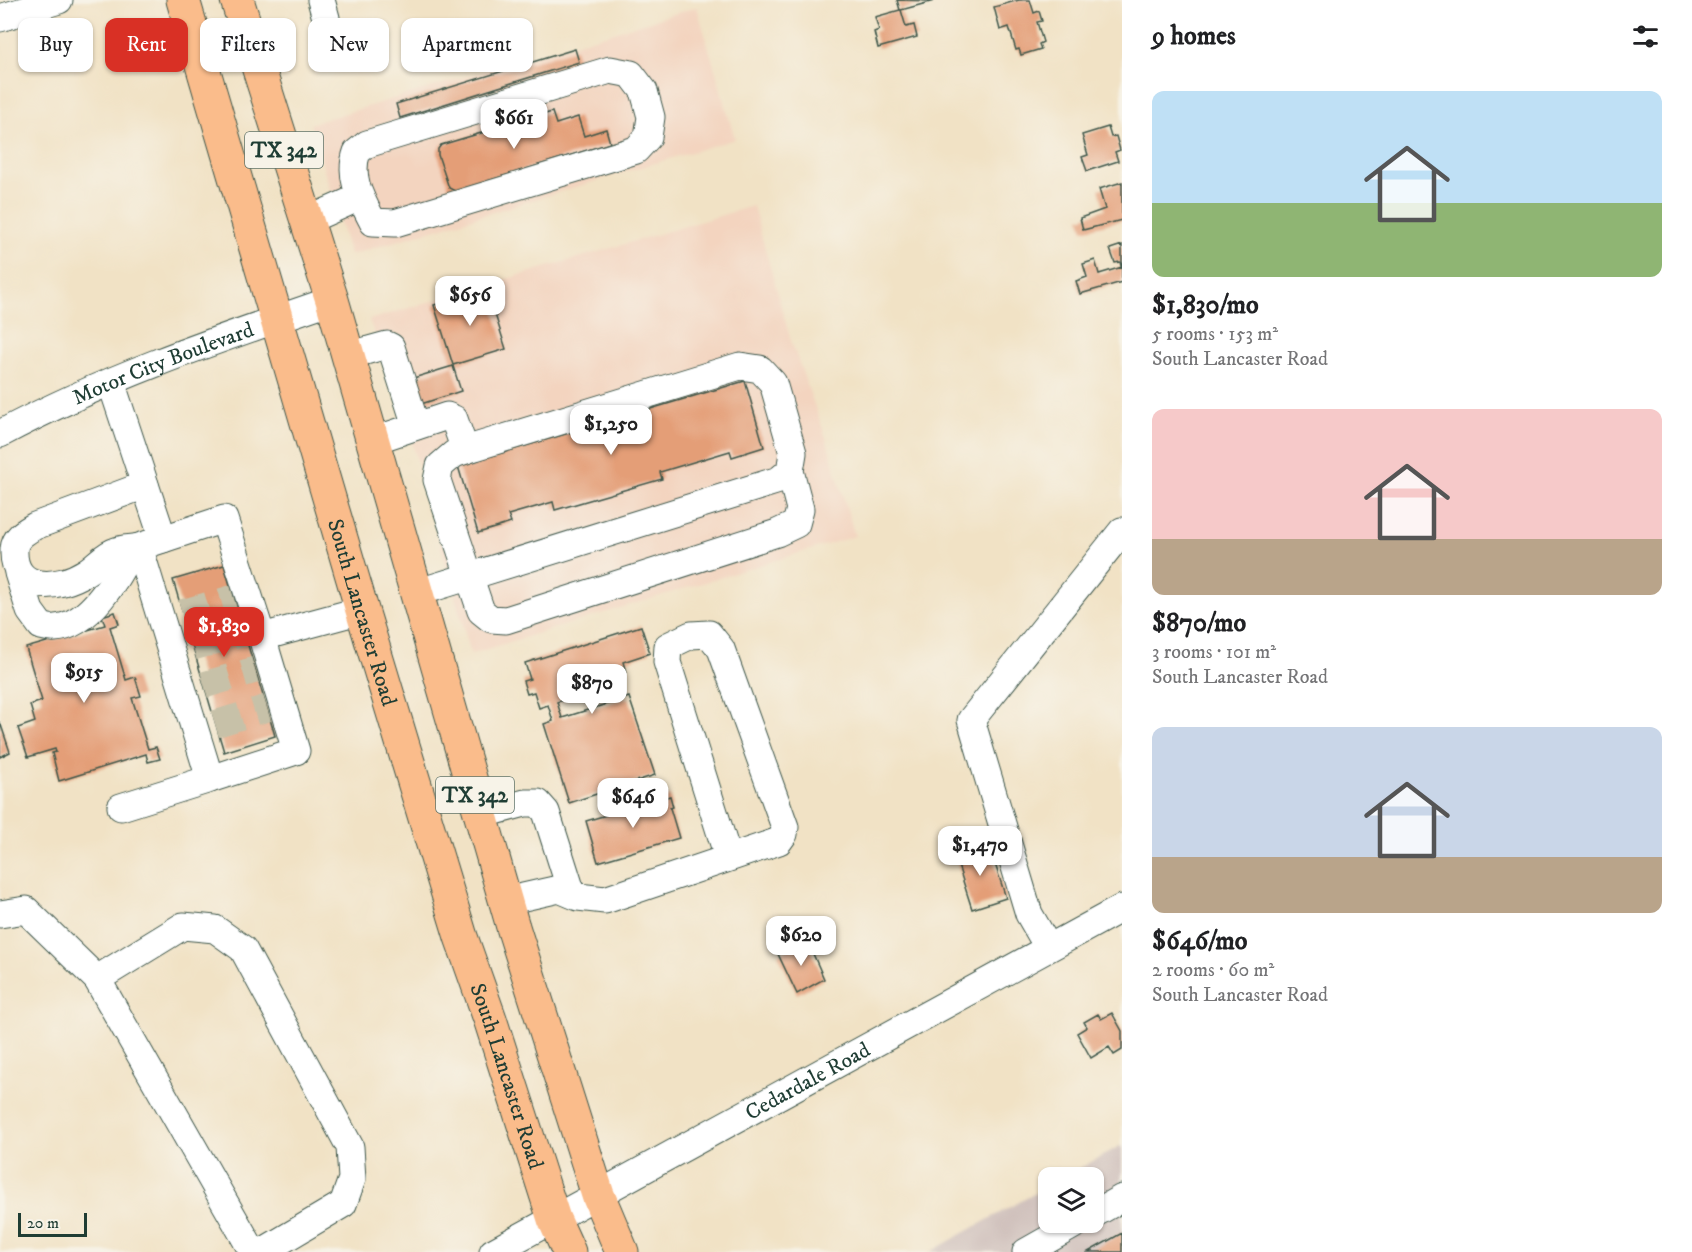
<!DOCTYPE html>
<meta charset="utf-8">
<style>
:root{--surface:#fff;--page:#f2f2f2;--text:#202124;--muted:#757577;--accent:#d93025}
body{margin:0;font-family:"IM FELL DW Pica",serif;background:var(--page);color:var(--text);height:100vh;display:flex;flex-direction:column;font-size:22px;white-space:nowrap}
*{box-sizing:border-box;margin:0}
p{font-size:20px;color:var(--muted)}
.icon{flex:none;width:33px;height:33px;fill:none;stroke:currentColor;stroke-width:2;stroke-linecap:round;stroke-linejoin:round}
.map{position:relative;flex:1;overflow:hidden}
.details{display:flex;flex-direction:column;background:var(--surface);width:570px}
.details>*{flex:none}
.top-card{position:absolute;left:18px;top:18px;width:570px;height:54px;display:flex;gap:12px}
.controls{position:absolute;left:1038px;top:1167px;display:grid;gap:12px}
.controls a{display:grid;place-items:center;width:66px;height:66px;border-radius:12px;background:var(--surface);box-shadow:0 2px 4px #0004;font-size:30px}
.scale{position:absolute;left:18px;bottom:15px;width:69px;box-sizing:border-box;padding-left:6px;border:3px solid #1f3d34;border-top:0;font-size:16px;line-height:21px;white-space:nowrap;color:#1f3d34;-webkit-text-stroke:4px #f7f3e8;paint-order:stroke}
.price{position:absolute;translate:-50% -51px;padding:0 14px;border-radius:12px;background:#fff;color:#222;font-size:20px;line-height:39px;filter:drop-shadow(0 2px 3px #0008)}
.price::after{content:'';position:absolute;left:50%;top:36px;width:18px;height:14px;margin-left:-9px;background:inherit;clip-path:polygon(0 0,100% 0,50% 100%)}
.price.on{background:var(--accent);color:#fff}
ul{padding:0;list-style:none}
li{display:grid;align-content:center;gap:12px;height:318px;padding:0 30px}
li span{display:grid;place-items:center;height:186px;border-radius:12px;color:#555}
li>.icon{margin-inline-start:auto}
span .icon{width:108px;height:108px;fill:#fffc;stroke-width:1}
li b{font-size:26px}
h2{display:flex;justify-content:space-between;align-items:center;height:72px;padding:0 30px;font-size:26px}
.pill{padding:0 21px;border-radius:12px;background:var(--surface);box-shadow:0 2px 4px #0004;font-size:21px;line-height:54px}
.pill.on{background:var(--accent);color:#fff}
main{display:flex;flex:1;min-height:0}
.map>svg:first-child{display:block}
.built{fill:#f3d4bf}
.industrial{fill:#cfc0bb}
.building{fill:#e49e77}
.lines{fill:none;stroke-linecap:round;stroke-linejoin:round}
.minor-tunnel{stroke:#c7c1a8;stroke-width:27;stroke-dasharray:27 14;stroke-linecap:butt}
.minor-casing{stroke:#3e564a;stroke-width:29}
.major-casing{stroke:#3e564a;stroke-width:35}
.minor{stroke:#fff;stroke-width:27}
.major{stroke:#fabc8b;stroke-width:33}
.labels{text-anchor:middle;stroke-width:5;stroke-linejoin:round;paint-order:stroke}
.shield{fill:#f7f3e8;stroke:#60746a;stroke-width:1.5}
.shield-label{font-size:21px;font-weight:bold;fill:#1f3d34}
.street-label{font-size:22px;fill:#1f3d34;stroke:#f7f3e8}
</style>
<main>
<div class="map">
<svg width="1122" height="1252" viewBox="0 0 1122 1252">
<rect width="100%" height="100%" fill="#f7f3e8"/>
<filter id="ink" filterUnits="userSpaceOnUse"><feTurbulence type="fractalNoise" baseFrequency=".0167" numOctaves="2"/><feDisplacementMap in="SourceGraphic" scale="12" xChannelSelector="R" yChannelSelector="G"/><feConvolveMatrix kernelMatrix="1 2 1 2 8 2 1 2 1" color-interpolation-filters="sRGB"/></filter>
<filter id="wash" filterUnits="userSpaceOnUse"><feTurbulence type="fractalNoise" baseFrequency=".008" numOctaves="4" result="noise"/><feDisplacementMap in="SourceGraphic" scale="24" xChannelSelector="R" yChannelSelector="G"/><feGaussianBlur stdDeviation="1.35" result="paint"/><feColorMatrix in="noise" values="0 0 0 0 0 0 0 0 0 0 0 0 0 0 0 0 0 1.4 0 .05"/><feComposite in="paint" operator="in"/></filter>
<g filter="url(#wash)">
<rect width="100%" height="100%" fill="#f1e2c5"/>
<path class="built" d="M697,7l38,132 -385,116 -40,-131z
M753,206l37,132 35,97 30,101 -384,118 -76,-272 -26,-62z"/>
<path class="industrial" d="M1122,1145v107h-192l118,-66v36h46v-44l-30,-1z"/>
<g id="blocks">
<path class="building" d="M897,0l37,1 -33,9 5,17 8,-2 3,12 -39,11 -4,-16 5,-2 -4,-13 25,-7z
M1019,0h11l4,13 5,-2 3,10 -5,1 6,20 -4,2 2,5 -20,6 -2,-6 -3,1 -7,-23 -9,3 -6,-23z
M575,49l4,13 -179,56 -4,-14z
M552,112l4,12 22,-7 6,19 22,-7 4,14 -155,48 -6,-3 -11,-33v-6l3,-4z
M1108,127l3,10 5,-1 4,14 -5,2 3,9 -31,10 -5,-14 6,-2 -6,-20z
M1122,182v38l-39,10 -3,-12 25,-9 -6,-20z
M1122,245v21h-1l-1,-4 -5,1 -5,-14z
M1095,260l4,14 23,-7v15l-42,12 -4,-13 11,-4 -4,-13z
M487,289l19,60 -53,16 -19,-60z
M453,366l8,25 -43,14 -8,-26z
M745,381l19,66 -32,10 -2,-6 -70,21 2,7 -107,31 -2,-8 -45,13 3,8 -33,10 -20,-67z
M224,565l51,171 -51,16 -51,-172z
M115,612l4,12 -9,3 16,53 9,-3 6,19 -9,2 16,51 8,-2 4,12 -12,3 -2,-8 -87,27 -7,-28 4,-1 -1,-3 -27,8 -10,-29 17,-6 -5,-17 12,-4 -16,-53 79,-23 -3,-9z
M641,626l9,27 -27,9 3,10 -6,2 3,7 -66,21 5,16 67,-21 26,78 -86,28 -25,-79 9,-3 -5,-16 -9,3 -5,-16 -7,2 -4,-13 7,-2 -5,-16z
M0,722l10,30 -10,5z
M670,796l3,11 -3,1 9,30 -81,24 -12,-41z
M989,845l17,53 -34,11 -17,-53z
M807,940l17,39 -27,15 -19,-40z
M1112,1013l10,18v19l-8,5 -5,-8 -18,11 -14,-25 10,-6 -3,-5 14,-8 3,5z
M1122,1233v19h-34z"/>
</g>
</g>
<g filter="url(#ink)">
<use href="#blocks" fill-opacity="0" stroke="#3e564a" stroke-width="1.5"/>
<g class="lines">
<path class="minor-tunnel" d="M182,613l52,-15
M193,647l51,-14
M204,685l51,-15
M215,724l52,-16"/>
<g class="minor-casing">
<g id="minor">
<path d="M321,0l5,18"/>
<path d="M0,18l59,-18"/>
<path d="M610,70l21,4 13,17 7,26 -3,20 -12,13 -241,73 -22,-1c-12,-23 -25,-45 -16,-70l10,-8z"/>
<path d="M306,221l54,-24"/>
<path d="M347,356l40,-11 4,2 25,79"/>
<path d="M111,382l52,157 -24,8 71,232 86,-28 -34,-114 100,-27"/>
<path id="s1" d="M0,434c106,-57 219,-95 332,-134"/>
<path d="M372,441l75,-25 7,3 11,31"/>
<path d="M163,539l61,-20 38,118"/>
<path d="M139,547c-7,2 -16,1 -23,4 -11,3 -20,15 -30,21 -28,18 -74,21 -72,-23 1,-12 11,-17 21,-23l110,-41"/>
<path d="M18,573l12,38 11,15c4,1 10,3 14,2 35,-2 63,-52 77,-79"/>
<path d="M416,593l363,-113 11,-9 3,-18 -20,-70 -13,-14 -20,-3 -265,81 -21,7 -14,12 -3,14 44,131 10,8 15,1 271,-87 19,-9 4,-15 -10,-38"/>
<path d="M121,807l89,-28"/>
<path d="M480,815l45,-12h13l8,9 26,82"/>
<path d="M506,901l53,-12 19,8 27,3 174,-59 5,-7 1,-7 -64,-178 -12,-15 -18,1 -23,11 -1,16 61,195"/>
<path d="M0,914l26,-4 71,69 156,273"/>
<path d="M1048,947l-19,-33 -58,-194 151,-189"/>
<path d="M97,979l86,-53 32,3 28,20 107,198 2,32 -9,25 -81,48"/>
<path d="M1094,1214l28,-16"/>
<path id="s2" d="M493,1252l629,-344"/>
<path d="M1026,1252l53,-30"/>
</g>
</g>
<g class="major-casing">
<g id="major">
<path id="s3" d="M183,0l179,610 99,327 29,82 64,200 15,33"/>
<path d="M237,0l95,300 181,627 85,268 24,57"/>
</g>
</g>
<use href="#minor" class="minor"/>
<use href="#major" class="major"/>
</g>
</g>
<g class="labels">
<g class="shield">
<rect x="245" y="132" width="78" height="36" rx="4.5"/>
<rect x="436" y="777" width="78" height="36" rx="4.5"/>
</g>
<g class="shield-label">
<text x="284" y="157">TX 342</text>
<text x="475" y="802">TX 342</text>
</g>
<g class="street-label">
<text dy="8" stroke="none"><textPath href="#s1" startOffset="178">Motor City Boulevard</textPath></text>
<text dy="8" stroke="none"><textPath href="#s3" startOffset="638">South Lancaster Road</textPath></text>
<text dy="8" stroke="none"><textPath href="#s3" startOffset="1124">South Lancaster Road</textPath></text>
<text dy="8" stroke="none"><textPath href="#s2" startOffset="358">Cedardale Road</textPath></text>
</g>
</g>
</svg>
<div class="controls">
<a><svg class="icon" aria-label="layers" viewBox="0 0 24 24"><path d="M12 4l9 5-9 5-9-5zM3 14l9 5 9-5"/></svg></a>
</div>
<div class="scale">20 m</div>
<b class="price" style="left:514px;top:150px">$661</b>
<b class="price" style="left:470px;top:327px">$656</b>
<b class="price" style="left:611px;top:456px">$1,250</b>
<b class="price on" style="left:224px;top:658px">$1,830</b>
<b class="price" style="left:84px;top:704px">$915</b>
<b class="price" style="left:592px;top:715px">$870</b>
<b class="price" style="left:633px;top:829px">$646</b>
<b class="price" style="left:980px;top:877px">$1,470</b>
<b class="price" style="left:801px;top:967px">$620</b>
<div class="top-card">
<a class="pill">Buy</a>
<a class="pill on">Rent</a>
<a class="pill">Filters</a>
<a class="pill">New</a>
<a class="pill">Apartment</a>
</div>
</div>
<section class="details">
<h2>9 homes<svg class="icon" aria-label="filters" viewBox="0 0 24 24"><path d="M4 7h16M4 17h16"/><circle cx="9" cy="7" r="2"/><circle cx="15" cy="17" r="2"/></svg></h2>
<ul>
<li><span style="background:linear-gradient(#bfe0f5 60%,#8fb573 0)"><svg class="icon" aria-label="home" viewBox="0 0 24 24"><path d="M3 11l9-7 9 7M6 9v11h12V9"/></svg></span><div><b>$1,830/mo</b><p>5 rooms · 153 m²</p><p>South Lancaster Road</p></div></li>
<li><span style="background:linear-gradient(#f6c9c9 70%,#b9a48a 0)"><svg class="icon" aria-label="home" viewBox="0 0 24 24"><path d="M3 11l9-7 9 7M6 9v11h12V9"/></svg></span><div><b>$870/mo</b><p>3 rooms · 101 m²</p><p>South Lancaster Road</p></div></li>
<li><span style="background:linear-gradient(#c9d6e8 70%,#b9a48a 0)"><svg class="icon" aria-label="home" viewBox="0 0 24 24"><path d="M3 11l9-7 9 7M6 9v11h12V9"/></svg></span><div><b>$646/mo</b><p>2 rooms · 60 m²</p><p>South Lancaster Road</p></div></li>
</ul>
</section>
</main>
